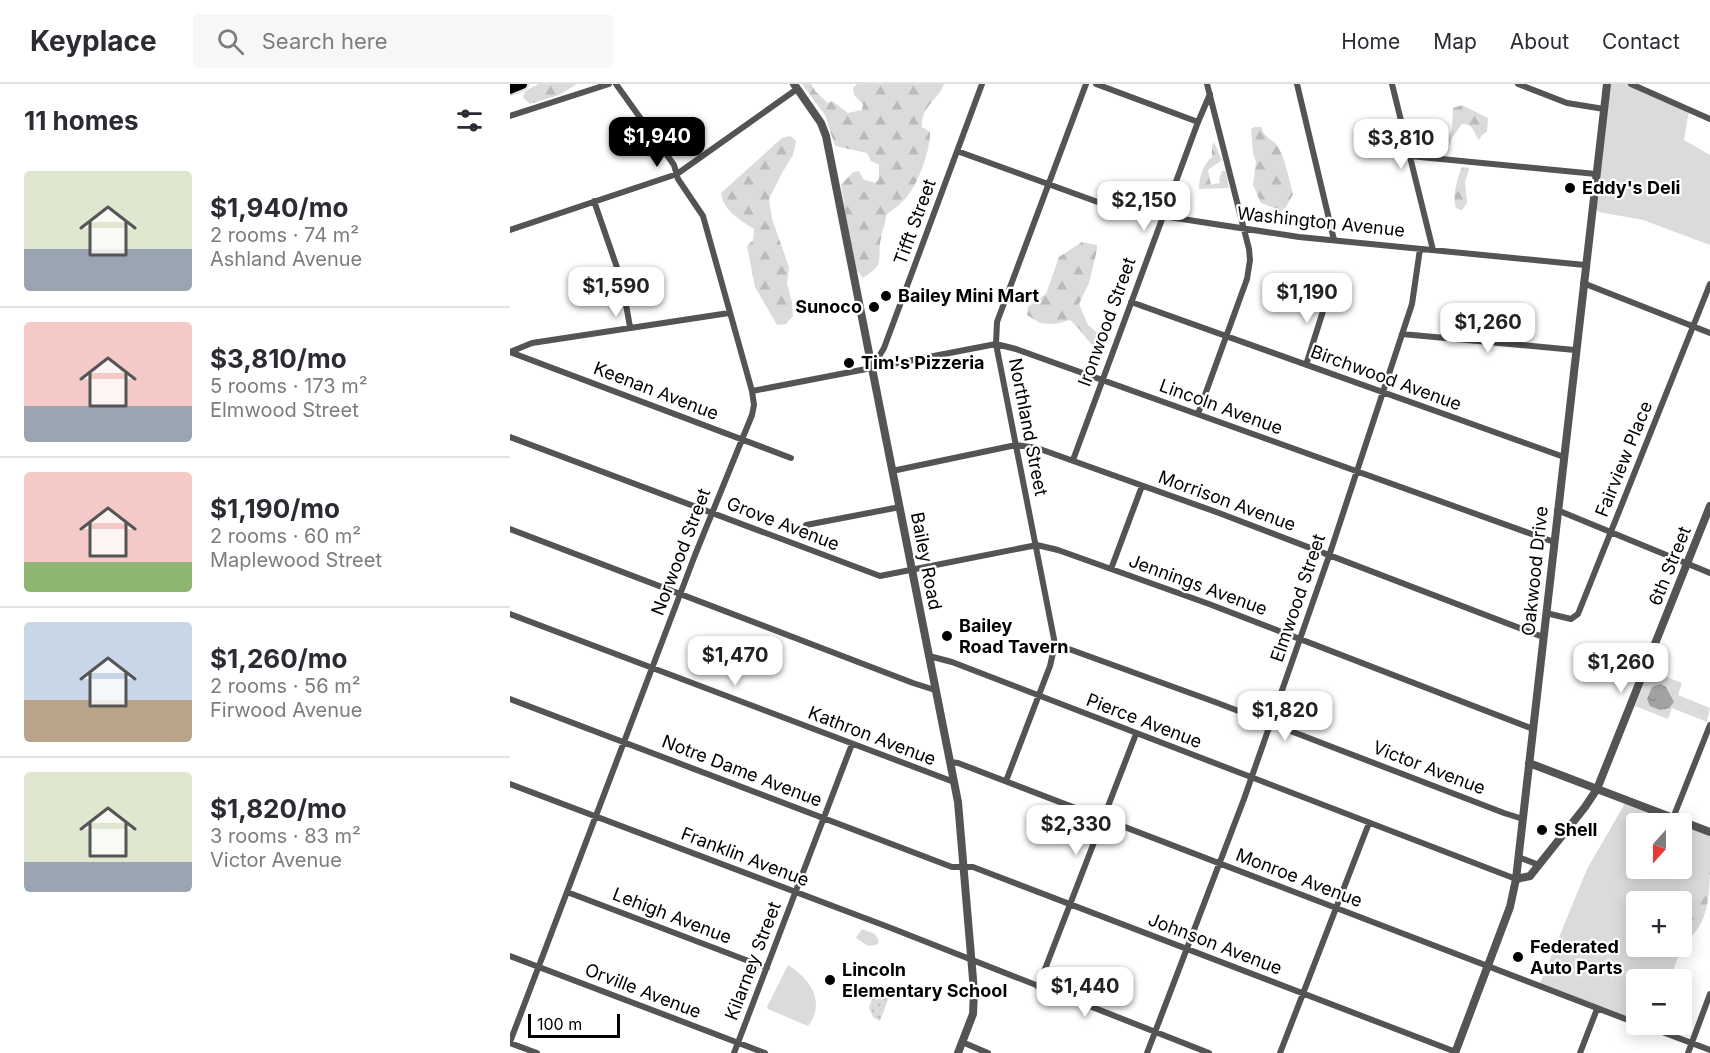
<!DOCTYPE html>
<meta charset="utf-8">
<style>
:root{--surface:#fff;--page:#f7f7f7;--text:#2b2b33;--muted:#7c7c81;--line:#e1e1e2;--accent:#000}
body{margin:0;font-family:Inter,sans-serif;background:var(--page);color:var(--text);height:100vh;display:flex;flex-direction:column;font-size:22px;white-space:nowrap}
*{box-sizing:border-box;margin:0}
p{font-size:20px;color:var(--muted)}
.icon{flex:none;width:33px;height:33px;fill:none;stroke:currentColor;stroke-width:2;stroke-linecap:round;stroke-linejoin:round}
.map{position:relative;flex:1;overflow:hidden}
.details{display:flex;flex-direction:column;background:var(--surface);width:510px}
.details>*{flex:none}
.needle{width:39px;rotate:201deg}
.buttons{position:absolute;left:1116px;top:729px;display:grid;gap:12px}
.buttons a{display:grid;place-items:center;width:66px;height:66px;border-radius:6px;background:var(--surface);box-shadow:0 3px 15px #0003;font-size:30px}
.scale{position:absolute;left:18px;bottom:15px;width:92px;box-sizing:border-box;padding-left:6px;border:3px solid #000;border-top:0;font-size:16px;line-height:21px;white-space:nowrap;color:#000;-webkit-text-stroke:4px #fff;paint-order:stroke}
.price{position:absolute;translate:-50% -51px;padding:0 14px;border-radius:12px;background:#fff;color:#222;font-size:20px;line-height:39px;filter:drop-shadow(0 2px 3px #0008)}
.price::after{content:'';position:absolute;left:50%;top:36px;width:18px;height:14px;margin-left:-9px;background:inherit;clip-path:polygon(0 0,100% 0,50% 100%)}
.price.active{background:var(--accent);color:#fff}
ul{padding:0;list-style:none}
li{display:flex;align-items:center;gap:18px;height:150px;padding:0 24px}
li+li{border-top:2px solid var(--line)}
li span{display:grid;place-items:center;flex:none;width:168px;height:120px;border-radius:6px;color:#555}
li>.icon{margin-inline-start:auto}
span .icon{width:72px;height:72px;fill:#fffc;stroke-width:1}
li b{font-size:26px}
h2{display:flex;justify-content:space-between;align-items:center;height:72px;padding:0 24px;font-size:26px}
header{display:flex;align-items:center;gap:36px;box-sizing:border-box;height:84px;padding:0 30px;background:var(--surface);border-bottom:2px solid var(--line)}
header strong{font-size:28px}
nav{display:flex;gap:33px;margin-inline-start:auto;font-size:21px}
.search{width:420px;height:54px;background:var(--page);display:flex;align-items:center;gap:15px;box-sizing:border-box;padding:0 21px;border-radius:6px;color:var(--muted);font-size:22px}
main{display:flex;flex:1;min-height:0}
.map>svg:first-child{display:block}
.grass{fill:url(#grass-dots)}
.forest{fill:url(#forest-firs)}
.green{fill:#dbdbdb;fill-rule:evenodd}
.water{fill:url(#water-ripples)}
.lines{fill:none;stroke-linecap:round;stroke-linejoin:round}
.motorway-casing{stroke:#dbdbdb;stroke-width:14}
.minor{stroke:#545454;stroke-width:6}
.tertiary{stroke:#545454;stroke-width:8}
.motorway{stroke:#000;stroke-width:10}
.poi-dot{fill:#000;stroke:#fff;stroke-width:2}
.labels{text-anchor:middle;stroke-width:4.5;stroke-linejoin:round;paint-order:stroke}
.poi-label{font-size:18px;font-weight:bold;fill:#000;stroke:#fff;text-anchor:start}
.street-label{font-size:18px;fill:#000;stroke:#fff}
</style>
<header>
<strong>Keyplace</strong>
<div class="search"><svg class="icon" aria-label="search" viewBox="0 0 24 24"><circle cx="10" cy="10" r="6"/><path d="M15 15l6 6"/></svg>Search here</div>
<nav><a>Home</a><a>Map</a><a>About</a><a>Contact</a></nav>
</header>
<main>
<section class="details">
<h2>11 homes<svg class="icon" aria-label="filters" viewBox="0 0 24 24"><path d="M4 7h16M4 17h16"/><circle cx="9" cy="7" r="2"/><circle cx="15" cy="17" r="2"/></svg></h2>
<ul>
<li><span style="background:linear-gradient(#dfe7d0 65%,#9aa5b1 0)"><svg class="icon" aria-label="home" viewBox="0 0 24 24"><path d="M3 11l9-7 9 7M6 9v11h12V9"/></svg></span><div><b>$1,940/mo</b><p>2 rooms · 74 m²</p><p>Ashland Avenue</p></div></li>
<li><span style="background:linear-gradient(#f6c9c9 70%,#9aa5b1 0)"><svg class="icon" aria-label="home" viewBox="0 0 24 24"><path d="M3 11l9-7 9 7M6 9v11h12V9"/></svg></span><div><b>$3,810/mo</b><p>5 rooms · 173 m²</p><p>Elmwood Street</p></div></li>
<li><span style="background:linear-gradient(#f6c9c9 75%,#8fb573 0)"><svg class="icon" aria-label="home" viewBox="0 0 24 24"><path d="M3 11l9-7 9 7M6 9v11h12V9"/></svg></span><div><b>$1,190/mo</b><p>2 rooms · 60 m²</p><p>Maplewood Street</p></div></li>
<li><span style="background:linear-gradient(#c9d6e8 65%,#b9a48a 0)"><svg class="icon" aria-label="home" viewBox="0 0 24 24"><path d="M3 11l9-7 9 7M6 9v11h12V9"/></svg></span><div><b>$1,260/mo</b><p>2 rooms · 56 m²</p><p>Firwood Avenue</p></div></li>
<li><span style="background:linear-gradient(#dfe7d0 75%,#9aa5b1 0)"><svg class="icon" aria-label="home" viewBox="0 0 24 24"><path d="M3 11l9-7 9 7M6 9v11h12V9"/></svg></span><div><b>$1,820/mo</b><p>3 rooms · 83 m²</p><p>Victor Avenue</p></div></li>
</ul>
</section>
<div class="map">
<svg width="1200" height="969" viewBox="0 0 1200 969">
<defs>
<pattern id="grass-dots" width="8" height="8" patternUnits="userSpaceOnUse" patternTransform="scale(1.5)"><rect width="8" height="8" fill="#dbdbdb"/><path d="M2 2h.1M6 6h.1" fill="none" stroke="#bababa" stroke-width="1.8" stroke-linecap="round"/></pattern>
<pattern id="forest-firs" width="22" height="20" patternUnits="userSpaceOnUse" patternTransform="scale(1.5)"><rect width="22" height="20" fill="#dbdbdb"/><path d="M5 1l3.5 6h-7zM16 11l3.5 6h-7z" fill="#bababa"/></pattern>
<pattern id="water-ripples" width="26" height="14" patternUnits="userSpaceOnUse" patternTransform="scale(1.5)"><rect width="26" height="14" fill="#a2a2a2"/><path d="M2 4q2-2 4 0t4 0M15 11q2-2 4 0t4 0" fill="none" stroke="#8a8a8a"/></pattern>
</defs>
<rect width="100%" height="100%" fill="#fff"/>
<path class="grass" d="M373,902l9,3 -12,32 -7,-4 -4,-9 6,-18z"/>
<path class="forest" d="M29,0h38l-18,11 -29,9 -7,-6 2,-7z
M292,0h9l5,8 12,11 4,-2 16,12 14,-3 1,-6 -9,-9 -1,-7 4,-4h87c-5,15 -24,24 -22,43l8,5c1,15 -10,46 -19,59 -6,10 -16,17 -25,24 0,9 -4,15 -5,23 -5,24 6,24 -18,40l-9,-11 -13,-82 12,-13 6,-1 4,8 12,4 4,-4v-14l-8,-4 -4,-8 -32,-7 -10,-31z
M952,21l26,13 -1,14 -5,3 -3,5c-6,-8 -5,-16 -17,-16l-10,14 -4,14 -4,-3 8,-20 1,-21z
M744,43h7c5,14 12,11 18,21 7,14 10,31 14,46l-7,13 -7,6 -5,-5 -13,-5 -8,-18 3,-23 -3,-9 -2,-24z
M280,52l6,5 -3,14 -11,18 -13,26 3,20 17,48 -2,17 5,18 1,14 -7,8 -9,1 -22,-38 -8,-41 6,-6 1,-11c-13,-8 -32,-20 -33,-36l61,-55z
M704,58l8,18 -14,10 3,15 9,-2 -1,-4 3,-8h4l3,17 -30,1c0,-11 4,-25 13,-32v-11z
M952,83l7,1v2l-4,12 2,21 -5,7 -6,-2c-4,-12 1,-29 6,-41z
M572,158l15,3v5l-8,33 -10,21 9,21 11,9 3,11 -11,-1 -12,-15 -9,-9 -15,4 -15,-1 -13,-8 1,-8 18,-13 13,-37z
M1200,775c0,32 0,69 -28,84v-41h-19l19,-34z"/>
<path class="green" d="M1097,0h23l59,26 -5,30 26,15v90l-67,-25 -44,-8 -7,-6z
M1139,586l33,13 -4,12 32,13 -3,14 -35,-14 -4,11 -33,-13z
M1117,716l83,32v38l-40,109 -34,1v43l-97,-37 48,-117zM1126,740h46v44h-46zM1126,818h46v44h-46z
M352,845l13,5 4,7 -2,4 -9,1 -12,-8z
M278,881c21,13 39,37 20,61l-40,-17 -1,-2z"/>
<path class="water" d="M1151,600l5,3 8,15 -5,6 -9,2 -10,-4 -3,-7 5,-12z"/>
<g class="lines">
<g class="motorway-casing">
<path id="motorway" d="M0,5l12,-5"/>
</g>
<path class="minor" d="M586,0l102,38
M787,0l37,156
M882,0l41,166
M1008,0l49,19 37,6
M1121,0l79,35
M0,32l99,-32
M447,67l160,58 182,28 286,28
M900,72l186,18
M84,117l28,81 8,45
M0,146l167,-56 120,-85
M1073,199l127,50
M621,218l433,155
M892,250l173,16
M0,268l281,106
M0,268l22,-9 197,-30
M796,281l24,-76
M362,284l12,-20 98,-264
M242,307l244,-47 20,5 538,193
M688,330l49,-135 3,-19 -1,-11 -42,-165
M0,353l370,139 157,-31 21,5 151,54 324,125
M563,376l125,-338 12,-28
M382,387l124,-26 21,3 182,65 324,124
M1047,426l153,63
M296,441l94,-18
M0,445l403,154 22,7
M601,485l31,-83
M1036,529l25,6 7,-5 132,-330
M0,530l444,168
M545,560l160,58 289,111 19,6
M419,572l23,6 564,217
M0,615l442,168h21l13,5 470,180
M440,678l8,1 678,260
M496,697l44,-115 5,-22 -59,-300 1,-22 89,-238
M0,700l381,144 318,125
M1163,734l37,-93
M1008,773l21,8
M57,808l200,76
M0,872l255,97
M528,903l98,-253
M1131,940l69,26
M0,958l185,-487 57,-140 2,-10 -2,-14 -49,-175 -25,-37 -4,-14 -58,-81
M452,958l26,11
M0,959l27,10
M224,969l118,-309
M637,969l97,-254 85,-243 83,-252 8,-55
M770,969l89,-230
M1070,969l17,-44
M1178,969l22,-59"/>
<path class="tertiary" d="M284,0l27,39 5,13 132,666 16,189 -1,23 -15,39
M1019,679l181,69
M1006,795l14,-3 55,-69 12,-18 113,-283
M945,969l55,-146 6,-28 91,-795"/>
<use href="#motorway" class="motorway"/>
</g>
<g class="poi-dot">
<circle cx="1060" cy="104" r="6"/>
<circle cx="376" cy="212" r="6"/>
<circle cx="364" cy="223" r="6"/>
<circle cx="339" cy="279" r="6"/>
<circle cx="437" cy="552" r="6"/>
<circle cx="1032" cy="746" r="6"/>
<circle cx="1008" cy="873" r="6"/>
<circle cx="320" cy="896" r="6"/>
</g>
<g class="labels">
<g class="poi-label">
<text x="1072" y="110">Eddy's Deli</text>
<text x="388" y="218">Bailey Mini Mart</text>
<text x="352" y="229" text-anchor="end">Sunoco</text>
<text x="351" y="285">Tim's Pizzeria</text>
<text x="449" y="548">Bailey<tspan x="449" dy="21">Road Tavern</tspan></text>
<text x="1044" y="752">Shell</text>
<text x="1020" y="869">Federated<tspan x="1020" dy="21">Auto Parts</tspan></text>
<text x="332" y="892">Lincoln<tspan x="332" dy="21">Elementary School</tspan></text>
</g>
<g class="street-label">
<text transform="translate(405 138) rotate(-70)" y="6">Tifft Street</text>
<text transform="translate(811 138) rotate(6)" y="6">Washington Avenue</text>
<text transform="translate(597 238) rotate(-70)" y="6">Ironwood Street</text>
<text transform="translate(876 294) rotate(20)" y="6">Birchwood Avenue</text>
<text transform="translate(146 307) rotate(21)" y="6">Keenan Avenue</text>
<text transform="translate(711 323) rotate(20)" y="6">Lincoln Avenue</text>
<text transform="translate(518 343) rotate(79)" y="6">Northland Street</text>
<text transform="translate(1114 375) rotate(-68)" y="6">Fairview Place</text>
<text transform="translate(717 417) rotate(20)" y="6">Morrison Avenue</text>
<text transform="translate(273 440) rotate(21)" y="6">Grove Avenue</text>
<text transform="translate(171 468) rotate(-69)" y="6">Norwood Street</text>
<text transform="translate(416 477) rotate(79)" y="6">Bailey Road</text>
<text transform="translate(1160 482) rotate(-68)" y="6">6th Street</text>
<text transform="translate(1025 487) rotate(-84)" y="6">Oakwood Drive</text>
<text transform="translate(688 501) rotate(20)" y="6">Jennings Avenue</text>
<text transform="translate(788 514) rotate(-71)" y="6">Elmwood Street</text>
<text transform="translate(634 637) rotate(21)" y="6">Pierce Avenue</text>
<text transform="translate(362 652) rotate(21)" y="6">Kathron Avenue</text>
<text transform="translate(919 684) rotate(21)" y="6">Victor Avenue</text>
<text transform="translate(232 687) rotate(21)" y="6">Notre Dame Avenue</text>
<text transform="translate(235 773) rotate(21)" y="6">Franklin Avenue</text>
<text transform="translate(789 794) rotate(21)" y="6">Monroe Avenue</text>
<text transform="translate(162 832) rotate(21)" y="6">Lehigh Avenue</text>
<text transform="translate(705 860) rotate(21)" y="6">Johnson Avenue</text>
<text transform="translate(243 877) rotate(-69)" y="6">Kilarney Street</text>
<text transform="translate(133 907) rotate(21)" y="6">Orville Avenue</text>
</g>
</g>
</svg>
<div class="buttons">
<a><svg class="needle" viewBox="-14 -14 28 28"><path d="M0-13l5 13h-10z" fill="#e53935"/><path d="M0 13l5-13h-10z" fill="#7c7c81"/></svg></a>
<a>+</a>
<a>−</a>
</div>
<div class="scale">100 m</div>
<b class="price active" style="left:147px;top:84px">$1,940</b>
<b class="price" style="left:891px;top:86px">$3,810</b>
<b class="price" style="left:634px;top:148px">$2,150</b>
<b class="price" style="left:106px;top:234px">$1,590</b>
<b class="price" style="left:797px;top:240px">$1,190</b>
<b class="price" style="left:978px;top:270px">$1,260</b>
<b class="price" style="left:225px;top:603px">$1,470</b>
<b class="price" style="left:1111px;top:610px">$1,260</b>
<b class="price" style="left:775px;top:658px">$1,820</b>
<b class="price" style="left:566px;top:772px">$2,330</b>
<b class="price" style="left:575px;top:934px">$1,440</b>
</div>
</main>
